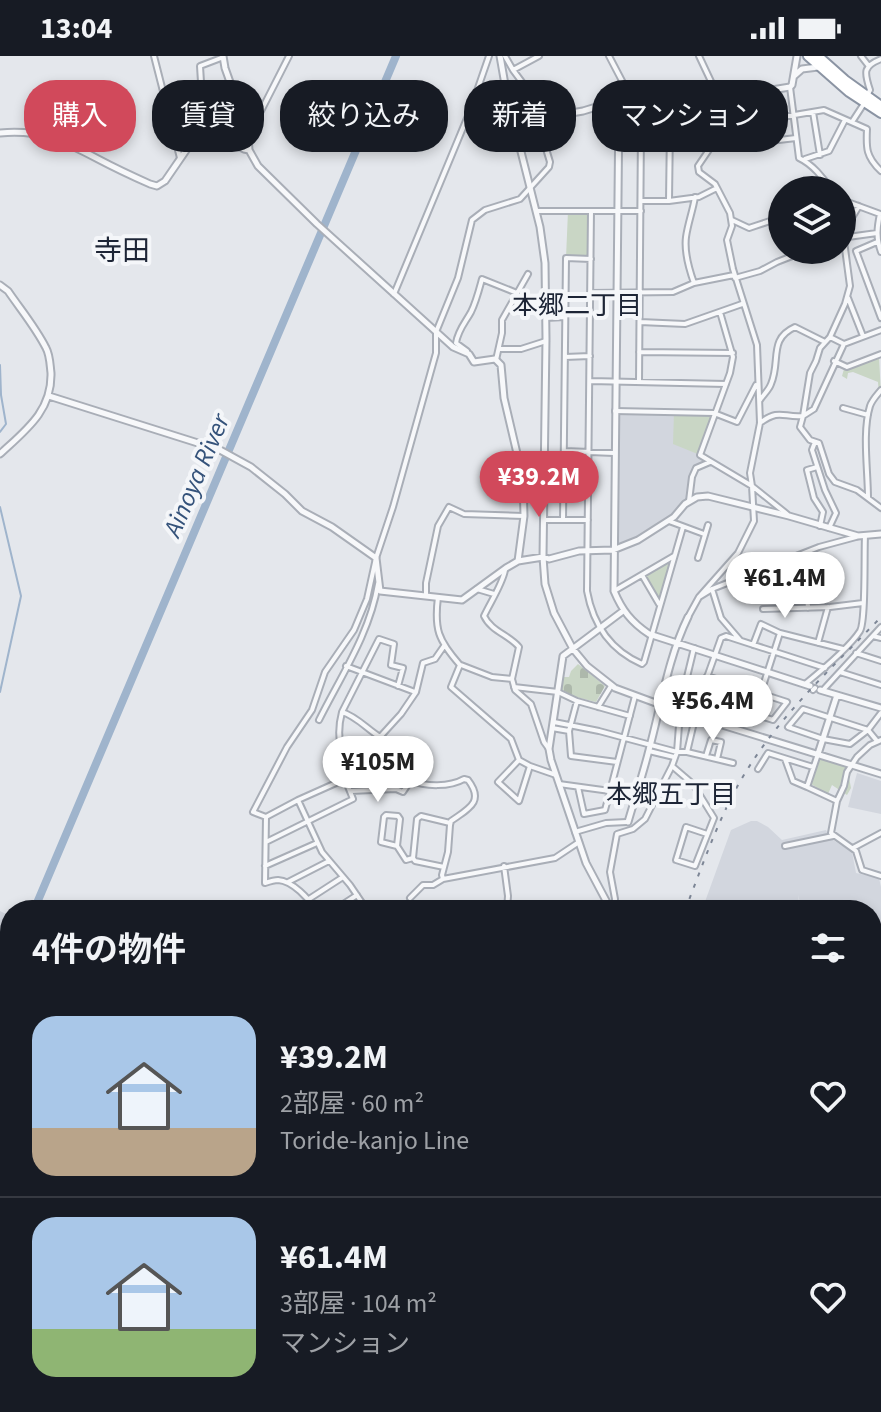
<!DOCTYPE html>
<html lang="ja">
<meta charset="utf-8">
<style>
:root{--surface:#171b24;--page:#242831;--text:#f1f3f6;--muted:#9ea1a6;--line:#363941;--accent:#d1495b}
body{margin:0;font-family:"Source Sans 3","Noto Sans JP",sans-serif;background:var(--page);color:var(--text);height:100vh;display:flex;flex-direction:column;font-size:30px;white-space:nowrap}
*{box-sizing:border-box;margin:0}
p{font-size:26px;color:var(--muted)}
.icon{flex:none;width:44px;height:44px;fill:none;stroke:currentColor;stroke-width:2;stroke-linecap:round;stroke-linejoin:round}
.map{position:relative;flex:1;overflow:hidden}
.details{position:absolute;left:0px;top:844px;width:882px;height:512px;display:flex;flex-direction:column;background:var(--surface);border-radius:32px 32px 0 0;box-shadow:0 4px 12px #0003}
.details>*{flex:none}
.banner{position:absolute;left:24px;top:24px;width:834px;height:72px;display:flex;gap:16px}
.buttons{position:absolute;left:768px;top:120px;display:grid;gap:16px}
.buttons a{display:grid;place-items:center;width:88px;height:88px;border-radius:50%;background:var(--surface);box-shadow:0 4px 12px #0003;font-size:40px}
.price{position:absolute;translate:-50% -68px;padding:0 18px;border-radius:28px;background:#fff;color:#222;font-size:26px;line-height:52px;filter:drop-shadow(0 2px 4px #0008)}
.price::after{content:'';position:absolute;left:50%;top:48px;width:24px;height:18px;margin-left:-12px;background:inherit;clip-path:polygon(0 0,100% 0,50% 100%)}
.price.selected{background:var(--accent);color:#fff}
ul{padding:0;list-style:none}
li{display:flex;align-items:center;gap:24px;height:200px;padding:0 32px}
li+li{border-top:2px solid var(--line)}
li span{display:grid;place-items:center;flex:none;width:224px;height:160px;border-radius:24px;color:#555}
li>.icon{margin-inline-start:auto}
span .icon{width:96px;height:96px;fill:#fffc;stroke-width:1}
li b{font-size:34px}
h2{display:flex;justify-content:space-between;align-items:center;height:96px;padding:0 32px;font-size:34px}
.tag{padding:0 28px;border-radius:32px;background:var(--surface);box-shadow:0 4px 12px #0003;font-size:28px;line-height:72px}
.tag.selected{background:var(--accent);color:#fff}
.status{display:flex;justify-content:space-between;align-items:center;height:56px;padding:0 40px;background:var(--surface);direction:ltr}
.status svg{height:22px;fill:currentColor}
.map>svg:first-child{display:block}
.built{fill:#d2d6de}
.cemetery{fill:url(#cemetery-stones)}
.park{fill:#c9d6c5}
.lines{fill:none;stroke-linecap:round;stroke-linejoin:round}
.stream{stroke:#9fb4cc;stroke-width:2}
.river{stroke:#9fb4cc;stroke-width:8}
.minor-casing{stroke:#a9aeb7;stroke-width:8}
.tertiary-casing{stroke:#a9aeb7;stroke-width:9}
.secondary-casing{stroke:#a9aeb7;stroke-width:10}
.trunk-casing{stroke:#8b94a3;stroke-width:12}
.minor{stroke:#f7f8fa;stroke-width:4}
.tertiary{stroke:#f7f8fa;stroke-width:5}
.secondary{stroke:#fff;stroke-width:6}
.trunk{stroke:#fff;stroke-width:8}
.rail{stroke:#7d8696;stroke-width:2;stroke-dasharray:4 8;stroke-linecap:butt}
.labels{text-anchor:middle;stroke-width:8;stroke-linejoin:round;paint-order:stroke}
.neighbourhood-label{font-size:26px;fill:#1d2536;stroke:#f4f6f9}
.water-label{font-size:26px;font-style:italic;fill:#34527a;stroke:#f4f6f9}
.quarter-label{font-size:28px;fill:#1d2536;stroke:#f4f6f9}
</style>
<div class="status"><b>13:04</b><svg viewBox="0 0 49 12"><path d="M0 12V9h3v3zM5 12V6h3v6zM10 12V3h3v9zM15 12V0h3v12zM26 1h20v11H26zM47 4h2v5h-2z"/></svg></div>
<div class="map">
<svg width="881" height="1356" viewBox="0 0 881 1356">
<defs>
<pattern id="cemetery-stones" width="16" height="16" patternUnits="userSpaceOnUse" patternTransform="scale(2)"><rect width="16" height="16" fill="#c9d6c5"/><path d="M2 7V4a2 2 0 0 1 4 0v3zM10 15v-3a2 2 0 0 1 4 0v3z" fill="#adb8ab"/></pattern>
</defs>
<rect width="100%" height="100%" fill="#e4e7ec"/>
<path class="built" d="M615,355l59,1 26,43 10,7 -14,7 -7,33 -15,15 -36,23 -25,10z
M857,717l24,8v33l-33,-7z
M751,765h6l11,6 14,13 44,-10 4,8 22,14 4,21 23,5 2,9v78l-9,2v-57h-70l-4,-15 2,15h-98l29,-80z
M0,855l10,5v35l-10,24z
M881,1293v63h-15v-10h6v-51z"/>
<path class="cemetery" d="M578,608l27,22 -9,16 -20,-5 -16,-8 1,-12h8l2,-6z"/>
<path class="park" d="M568,155h23v48l-25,-1z
M879,301l2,37 -2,2 -1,-14 -25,-10 -5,1 -1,6 -5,-3 2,-7z
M674,356l40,1 -14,42 -27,-11z
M675,500l-15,50 -18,-31z
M820,702l33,10 -4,9 2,11 -4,7 -15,-10 -4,9 -17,-10z"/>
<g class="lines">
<path class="stream" d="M0,309l1,30 5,29 -6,8
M0,451l21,89 -21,96"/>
<path class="river" d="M34,854l362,-854
M0,935l10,-24"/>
<g class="minor-casing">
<path id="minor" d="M154,0l26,102
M609,0l22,42
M699,0l17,36 -4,13 9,21 -4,12 -19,28 1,6 16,12 15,29 2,13 -5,14 6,29 24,76 3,78 -10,50 2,13 35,28
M861,0l7,9
M513,14l26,-14
M790,31l9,71c13,6 25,20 32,32
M868,38l2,-4c-6,-18 -7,-24 11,-31
M241,55l11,-2 9,2 28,-55
M813,56l7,43
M852,66l13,-20
M733,68l3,21 60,-7
M619,71l98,1 107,-18 43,19c-1,19 -1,28 14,42
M200,74l3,-16 -3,-48 21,-8
M805,103l24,-8 16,-31
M669,144l1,-73
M842,144l38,14
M641,145h28l30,-4 18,-9
M536,155h105
M591,155l-4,380c6,33 23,59 55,73l2,-2 39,-135
M880,158c-3,14 -4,24 1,38
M842,161l7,-14
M732,164l17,8 33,-11
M844,175l15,-25
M877,186l-21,9 25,67
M735,222l25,-7 17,-9 23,-9 14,-3
M694,227c-5,-14 -10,-31 -8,-46 2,-14 7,-27 9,-40
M591,237l82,-1 21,-9 40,-8
M394,238l76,-183 19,-55
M848,242l15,38
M546,262l19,-1
M640,266l45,2 57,-20
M881,274l-37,14 -30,65 -11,7 -3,11 10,13 9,3 10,31 6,8 22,8 24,18
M830,281l14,7
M499,293h22l25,-8
M467,295l-11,-8c2,-13 9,-20 15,-31 5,-10 8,-22 11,-33l35,14
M639,296l94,1
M565,301l25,-1
M496,304l6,-27v-13l26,-46
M834,305l13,6 34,-13
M590,325l136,3
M639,326l2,-254
M760,344c3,-5 9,-10 11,-16 10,-23 -3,-45 24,-57l30,15
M843,352l25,7
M615,355l99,2 23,9 19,-37
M760,367c20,-15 23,-5 43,-7l7,-43 6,-12 4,-13 10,-11 15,-33 5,-18 -6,-45 4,-4 29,-4
M815,386l-3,8 13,40 11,23 -7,15
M565,395l49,2
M817,411l-10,3 7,28 9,14 -3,14
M868,442c0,-28 -6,-66 2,-92 2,-6 7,-11 11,-16
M689,445l3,-24 4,-9 14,-6
M543,464h45
M563,464l3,-262 25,1
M669,465l35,13
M804,497l4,55
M698,502l10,-33
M505,514c-2,13 -15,33 -21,46 7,15 25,19 35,31l-7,32 3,11 16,14 13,38 5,7
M642,519l17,29
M477,533l17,5
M712,533l9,29 19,22
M614,535l60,-35
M426,540v-13l12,-57 11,-19 15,7 60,2
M438,541c-4,32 0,43 22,68l-9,22 60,52 8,21 11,6 26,9
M699,541l39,-44 16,-32 -2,-35 -52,-31 30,-82 3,-16 -13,-45
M763,553l67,-2 33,-4
M688,561l11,-20 13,-8 107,-42 37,-10
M873,580l8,2
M818,587l10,-36
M753,589l8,-21 19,9
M694,592l-7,29 4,17 82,26 14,-18 -80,-26
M856,597l25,8
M461,609l31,12 20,2
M346,610l69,26
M840,616l41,13
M805,628c16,-13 44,-36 55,-53 6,-10 4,-79 5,-95
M514,631l44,5 19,9 53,15
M813,634l2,-2
M823,634l58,-63
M598,651l13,-21
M342,656c14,4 25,17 38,25l21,-23 15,-22 7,-29 12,-4 9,-13
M754,658l26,-81 63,16
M319,664c22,-44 51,-87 59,-136
M554,666l45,9 78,21h10l13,-55 21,-59 5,-2 99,32
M552,672l17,3 8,-30
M569,675l2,25 46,6
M877,685l-9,-11 -65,-21 -15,18 35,12 27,5 18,-14 13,-17
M649,695l25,6
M687,696l46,11
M818,698l-11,33 30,14 -6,32 25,18 6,19 19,6
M706,700l5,-16 10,2 -4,17
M785,703l8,22 14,6
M519,704l-21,22 21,19 11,-35
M348,709c-10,-17 -11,-34 -6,-53l37,-73 15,5 -3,21 12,3 -5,18
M672,710l21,18 21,34 -19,48 -19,-6 10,-33 21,7
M393,711c6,4 11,9 17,13 15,7 40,7 54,-1l4,1c17,22 0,29 -17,41l-1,4 -2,27 -6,23 1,4
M758,713l10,-16 45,14
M559,728l51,7 25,-95
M578,731l6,27 21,-4 5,-19
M350,735l46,-2 7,3 8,-12
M298,744l24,52 28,33 17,25
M837,745l7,-15 3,-14 10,-15 13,-12 11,-5
M266,761l-13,-5 34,-65 25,-37 13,-38 29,-42 13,-31 9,-41 17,-51 43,-154v-21l22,-54 14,-58 13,-10 35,-11 29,-32 1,-5 -9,-30 8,-9 -1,-6 -35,-47 -8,-14
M266,761l-1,66c3,-1 11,-3 13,-3 15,1 31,19 38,30
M575,776l31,-9 21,-1
M266,786l87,-43 -8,-20 -47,21 -32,17
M397,790l-16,-4 3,-25 2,-2 12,1 2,3 -3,27 9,14 7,-2
M785,790l48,-10
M853,792l28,-15
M265,810l52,-23
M504,810l4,30 -1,14
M444,811l-29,-6 -2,-3 4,-39 4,-3 29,7
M288,826l41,-21
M410,842l13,-13h10l10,-6 112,-21 24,-16
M309,843l34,-22
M334,854l23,-15
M432,854l3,-2 2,2
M614,854l1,-11 -5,-27 7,-38 16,-5 12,-10 27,-53 5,-14 3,-40
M872,927l9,-2
M872,946l2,-1 7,10
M872,965h9
M872,1025l3,-6 6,-5
M872,1151l9,4
M872,1177l9,-17
M872,1232l9,7
M0,1272l4,-1 6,-13
M7,1272l3,23
M0,1309l10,-2
M0,1346l10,-2
M88,1346l9,10
M118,1346l4,10
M133,1346l15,10
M160,1346l15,10
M188,1346l13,9
M236,1346l3,10
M261,1346l2,10
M279,1346l1,10
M297,1346l2,10
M318,1346v10
M327,1346l3,10
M351,1346l4,10
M376,1346l4,10
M401,1346l5,10
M457,1346l8,10
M569,1346l1,1 1,-1
M590,1346l4,10
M744,1346l2,10
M773,1346l2,10
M61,1348l8,8
M93,1352l7,-6
M123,1356l7,-10
M198,1356l21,-10
M432,1356l7,-5
M469,1356l4,-10
M496,1356l3,-10
M816,1356l45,-7
M859,1356l2,-10"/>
</g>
<g class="tertiary-casing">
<path id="tertiary" d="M223,0l2,12 17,48 6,20 1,14 9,16 59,58 136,123 16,7 5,8 21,-3 6,6 3,33 19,81 1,37 -6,45 25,-4 6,2 30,-8 34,-1 25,-10 36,-23 11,-13 12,-7 11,-1 81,20 69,20 23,-2
M500,0l7,40 33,131 5,36 1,76 -3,218 2,27 9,29 19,36 14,17 28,22 65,24 201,62
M794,20l8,-7 16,-2
M619,44l-5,491c8,19 17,31 35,43l161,52
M515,70l33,-9 35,-6 36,-11 25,-2 44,2 28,-8h43l31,-5 2,-2 5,-29
M0,77c40,-4 64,8 98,26 17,9 34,17 52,25l7,2 8,-5 35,-51 10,2 34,17 5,1
M0,229l8,6c13,19 28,37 38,57 4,7 4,17 5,25 1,38 -25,57 -51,81
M49,340l171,54 31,17 34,27 17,17 30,16 44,31 4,33 82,9 44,-32 12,-7
M820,634l61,18
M818,698l19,-59
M628,766c7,-24 15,-48 21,-72 12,-44 19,-92 39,-133
M611,854l-25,-47 -35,-103 -2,-11 14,-93 60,-45
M436,1346l7,10
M50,1349l4,-3
M56,1354l7,-8
M45,1356l3,-2"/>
</g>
<g class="secondary-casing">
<path id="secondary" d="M0,1001l10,6
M872,1027l9,3"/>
</g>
<g class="trunk-casing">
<path id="trunk" d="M808,0l41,36 32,21
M818,0l27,24 36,26
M872,1062l9,-13
M653,1356l12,-10"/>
</g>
<use href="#minor" class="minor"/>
<use href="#tertiary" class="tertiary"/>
<use href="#secondary" class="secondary"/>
<use href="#trunk" class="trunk"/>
<path class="rail" d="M685,854c19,-48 35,-97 62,-140 36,-58 87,-104 134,-153
M506,1356l4,-10"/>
</g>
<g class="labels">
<g class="neighbourhood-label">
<text x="577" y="258">本郷二丁目</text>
<text x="671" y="747">本郷五丁目</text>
</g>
<g class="water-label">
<text transform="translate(196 419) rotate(-67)" y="9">Ainoya River</text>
</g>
<g class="quarter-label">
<text x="122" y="204">寺田</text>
</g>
</g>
</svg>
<div class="buttons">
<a><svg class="icon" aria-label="layers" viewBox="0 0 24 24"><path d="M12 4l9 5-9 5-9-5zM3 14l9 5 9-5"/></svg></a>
</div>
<b class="price selected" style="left:539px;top:463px">¥39.2M</b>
<b class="price" style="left:785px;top:564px">¥61.4M</b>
<b class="price" style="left:713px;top:687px">¥56.4M</b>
<b class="price" style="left:378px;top:748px">¥105M</b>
<div class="banner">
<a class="tag selected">購入</a>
<a class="tag">賃貸</a>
<a class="tag">絞り込み</a>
<a class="tag">新着</a>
<a class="tag">マンション</a>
</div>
<section class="details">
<h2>4件の物件<svg class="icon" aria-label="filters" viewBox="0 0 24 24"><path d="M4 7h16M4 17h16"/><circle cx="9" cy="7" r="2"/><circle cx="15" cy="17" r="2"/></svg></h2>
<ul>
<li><span style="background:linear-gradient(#a9c7e8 70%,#b9a48a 0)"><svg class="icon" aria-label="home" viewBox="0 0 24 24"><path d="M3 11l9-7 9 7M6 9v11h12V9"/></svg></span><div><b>¥39.2M</b><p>2部屋 · 60 m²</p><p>Toride-kanjo Line</p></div><svg class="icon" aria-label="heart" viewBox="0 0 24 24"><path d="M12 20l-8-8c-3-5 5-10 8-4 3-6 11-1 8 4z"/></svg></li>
<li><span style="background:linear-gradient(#a9c7e8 70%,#8fb573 0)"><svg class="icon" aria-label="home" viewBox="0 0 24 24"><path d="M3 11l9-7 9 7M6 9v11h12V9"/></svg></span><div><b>¥61.4M</b><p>3部屋 · 104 m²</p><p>マンション</p></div><svg class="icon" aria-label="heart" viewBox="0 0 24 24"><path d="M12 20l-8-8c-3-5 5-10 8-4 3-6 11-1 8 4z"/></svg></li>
</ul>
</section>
</div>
